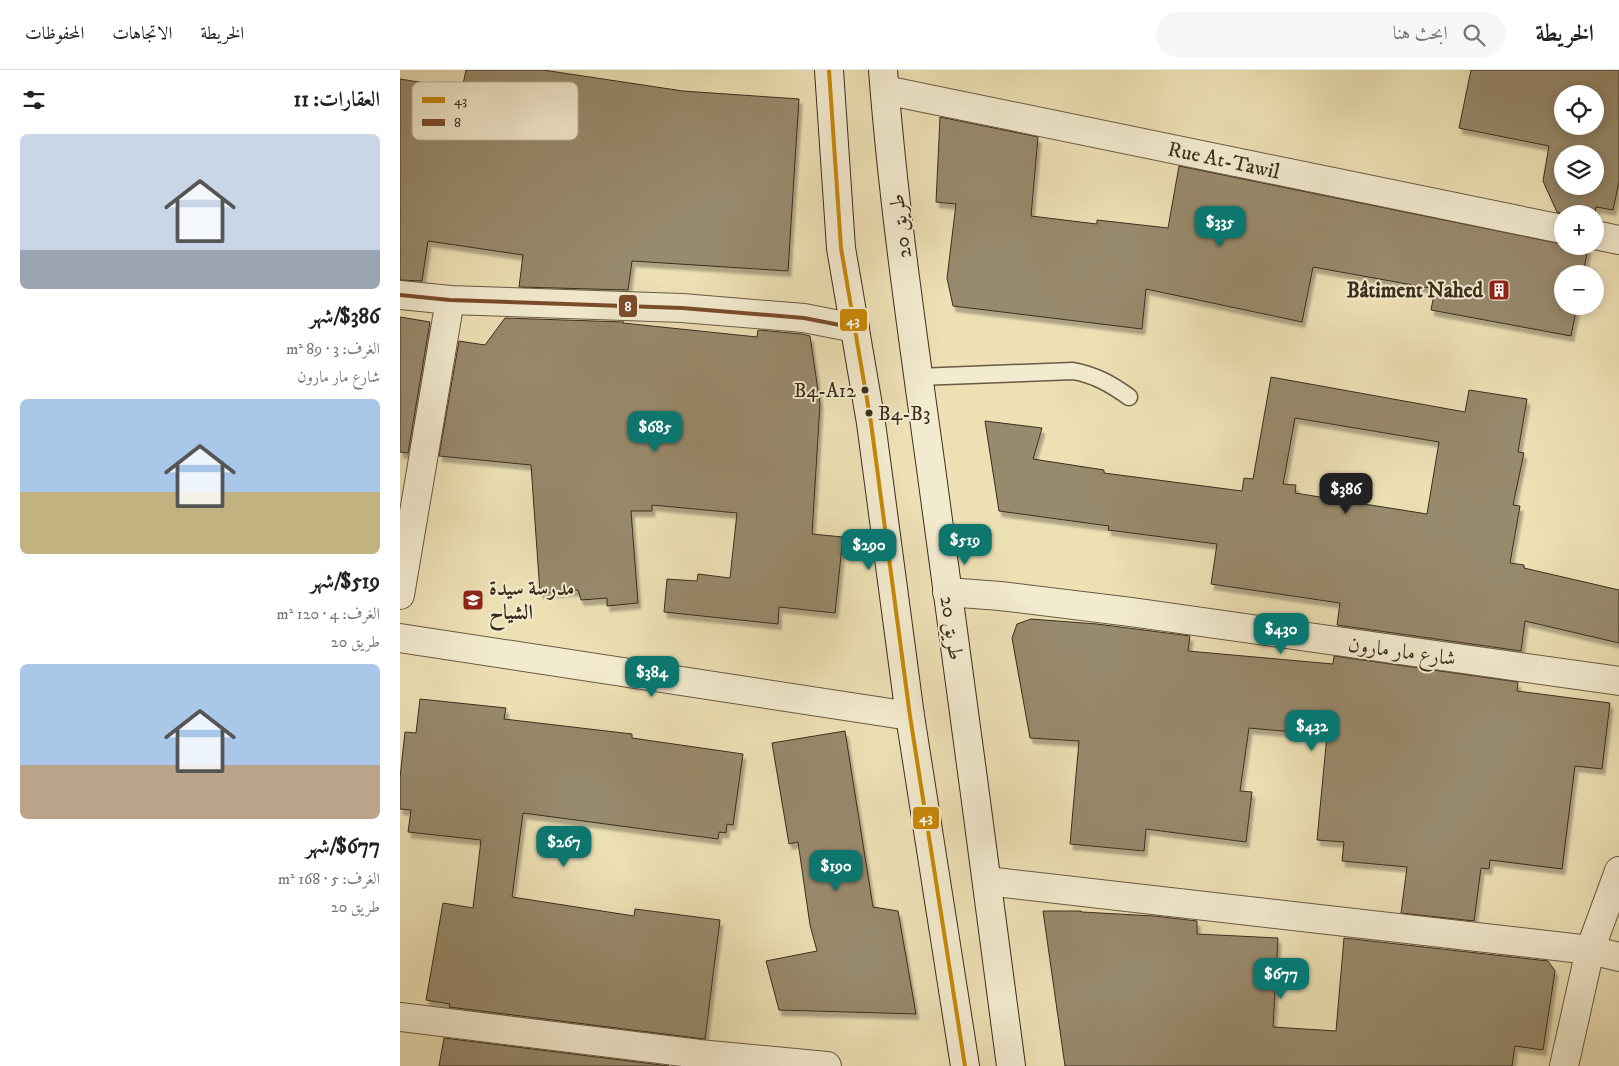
<!DOCTYPE html>
<html lang="ar">
<meta charset="utf-8">
<style>
:root{--surface:#fff;--page:#f6f6f6;--text:#222;--muted:#767676;--line:#e0e0e0;--accent:#0f766e}
body{margin:0;font-family:"IM FELL DW Pica",Amiri,serif;background:var(--page);color:var(--text);direction:rtl;height:100vh;display:flex;flex-direction:column;font-size:19px;white-space:nowrap}
*{box-sizing:border-box;margin:0}
p{font-size:16px;color:var(--muted)}
.icon{flex:none;width:28px;height:28px;fill:none;stroke:currentColor;stroke-width:2;stroke-linecap:round;stroke-linejoin:round}
.map{position:relative;flex:1;overflow:hidden;direction:ltr}
.drawer{display:flex;flex-direction:column;background:var(--surface);width:400px}
.drawer>*{flex:none}
.buttons{position:absolute;left:1154px;top:15px;display:grid;gap:10px}
.buttons a{display:grid;place-items:center;width:50px;height:50px;border-radius:50%;background:var(--surface);box-shadow:0 2px 12px #0003;font-size:25px}
.price{position:absolute;translate:-50% -42px;padding:0 11px;border-radius:10px;background:var(--accent);color:#fff;font-size:16px;line-height:32px;filter:drop-shadow(0 1px 2px #0008)}
.price::after{content:'';position:absolute;left:50%;top:30px;width:15px;height:11px;margin-left:-8px;background:inherit;clip-path:polygon(0 0,100% 0,50% 100%)}
.price.on{background:#222;color:#fff}
ul{padding:0;list-style:none}
li{display:grid;align-content:center;gap:10px;height:265px;padding:0 20px}
li span{display:grid;place-items:center;height:155px;border-radius:8px;color:#555}
li>.icon{margin-inline-start:auto}
span .icon{width:90px;height:90px;fill:#fffc;stroke-width:1}
li b{font-size:21px}
h2{display:flex;justify-content:space-between;align-items:center;height:60px;padding:0 20px;font-size:21px}
header{display:flex;align-items:center;gap:30px;box-sizing:border-box;height:70px;padding:0 25px;background:var(--surface);border-bottom:1px solid var(--line)}
header strong{font-size:24px}
nav{display:flex;gap:28px;margin-inline-start:auto;font-size:18px}
.search{width:350px;height:45px;background:var(--page);display:flex;align-items:center;gap:12px;box-sizing:border-box;padding:0 18px;border-radius:28px;color:var(--muted);font-size:19px}
main{display:flex;flex:1;min-height:0}
.map>svg:first-child{display:block}
.building{fill:#988a6c;stroke:#3b2d1d;fill-rule:evenodd;filter:url(#shadow)}
.lines{fill:none;stroke-linecap:round;stroke-linejoin:round}
.service-casing{stroke:#685a43;stroke-width:19}
.minor-casing{stroke:#685a43;stroke-width:30}
.tertiary-casing{stroke:#685a43;stroke-width:30}
.secondary-casing{stroke:#3b2d1d;stroke-width:30}
.service{stroke:#f3ebcf;stroke-width:16}
.minor{stroke:#f3ebcf;stroke-width:28}
.tertiary{stroke:#f3ebcf;stroke-width:28}
.secondary{stroke:#f3ebcf;stroke-width:28}
.bus-1-casing{stroke:#f3ebcf;stroke-width:8}
.bus-2-casing{stroke:#f3ebcf;stroke-width:8}
.bus-1{stroke:#c88807;stroke-width:4}
.bus-2{stroke:#7a4b2a;stroke-width:4}
.bus-dot{fill:#3b2d1d;stroke:#f3ebcf;stroke-width:2}
.labels{text-anchor:middle;stroke-width:4;stroke-linejoin:round;paint-order:stroke}
.bus-label{font-size:20px;fill:#3b2d1d;stroke:#f3ebcf;text-anchor:end}
.street-label{font-size:21px;fill:#3b2d1d;stroke:#f3ebcf}
.poi-label{font-size:21px;font-weight:bold;fill:#3b2d1d;stroke:#f3ebcf;text-anchor:end}
.key{fill:#f3ebcf;stroke:#bcb29a;stroke-width:1}
.key-label{font-size:14px;fill:#3b2d1d}
.line-badge{stroke:#f3ebcf;stroke-width:2}
.badge-label{font-size:14px;text-anchor:middle;font-weight:bold;fill:#fff}
</style>
<header>
<strong>الخريطة</strong>
<div class="search"><svg class="icon" aria-label="search" viewBox="0 0 24 24"><circle cx="10" cy="10" r="6"/><path d="M15 15l6 6"/></svg>ابحث هنا</div>
<nav><a>الخريطة</a><a>الاتجاهات</a><a>المحفوظات</a></nav>
</header>
<main>
<div class="map">
<svg width="1219" height="996" viewBox="0 0 1219 996">
<defs>
<filter id="shadow"><feDropShadow dx="3" dy="5.5" stdDeviation="1" flood-color="#0004"/></filter>
</defs>
<rect width="100%" height="100%" fill="#ede0b5"/>
<filter id="stains"><feTurbulence type="fractalNoise" baseFrequency=".004" numOctaves="4"/><feColorMatrix values="0 0 0 0 .2 0 0 0 0 .09 0 0 0 0 .02 0 0 0 .5 -.17"/></filter>
<radialGradient id="worn" r=".72"><stop offset=".6" stop-color="#630" stop-opacity="0"/><stop offset="1" stop-color="#630" stop-opacity=".3"/></radialGradient>
<path class="building" d="M66,0h77l140,21 116,8 -11,172 -156,-10 -4,29 -109,-3 4,-32 -95,-14 -6,40 -22,-1v-201l62,10z
M1071,0h148v112l-6,28 -17,-3 -1,7h-30l-8,-2 -14,-31 6,-35 -90,-18zM1162,24h33v32h-33zM1162,84h33v32h-33z
M540,47l98,20 -7,79 66,8v-4l71,8 11,-62 383,78v2h22l4,2 -5,26h-21v32h15l-6,30 -140,-26 4,-21 -122,-22 -11,55 -156,-33 -4,40 -189,-23 -6,-28 9,-74 -20,-2z
M0,247l30,5 -22,131 -8,-1z
M105,248l119,4 -1,1 134,14 1,-7 44,4 8,2 10,68 -8,130 31,3 -8,76 -56,-6 -1,17 -114,-12 3,-33 30,2 1,-7 32,4 7,-65 -85,-8v6h-21l7,92 -31,3v-8l-26,2 -3,-10 -38,3 -9,-128 -92,-9 20,-115 26,4z
M871,307l194,35 4,-22 58,9 -9,53 6,1 -11,52 7,1 -10,57 14,2v3l95,22v53l-94,-22 -4,30 -184,-26 3,-22 -129,-19 6,-40 -109,-14 1,-4 -110,-15 -14,-90 57,7 -9,31 71,11v3l138,18 2,-13 9,1zM895,348l144,24 -12,72 -132,-21 1,-8 -13,-1z
M631,549l66,5 93,12 -2,15 145,13 1,-8 184,26 -1,9 93,12 -8,66 -27,-3 -13,103 -72,-9 -1,9 -8,-1 -7,53 -73,-8 6,-46 -65,-6 2,-19 -27,-2 10,-105 -78,-7 -9,63 12,1 -6,50 -100,-13 -2,22 -74,-7 9,-103 -49,-3 -18,-100 5,-14z
M20,629l86,9 -2,11 128,15v4l111,16 -10,71 -6,-1 -1,9 -7,-1 -1,7 -195,-26 -11,84 122,19 1,-7 85,11 -15,119 -256,-32 1,-3 -24,-4 17,-97 30,5 8,-68 -73,-8 3,-22 -11,-1v-31l5,-46 11,1z
M445,661l28,176 25,4 18,103 -137,-4 -13,-49 51,-10 -7,-26 -12,-83 -9,2 -17,-101z
M643,841h38l1,1 72,4 43,5v13l81,4 -5,89 63,4 8,-93 204,23 7,10 -12,79 -28,-4 -3,20h-447z
M44,968l225,28h-230z"/>
<g class="lines">
<g class="service-casing">
<path id="service" d="M518,307l155,-6c22,4 38,13 56,26"/>
</g>
<g class="minor-casing">
<path id="minor" d="M485,20l677,139
M1195,165l24,5
M0,225l50,5 232,8 122,10 51,10
M547,522l53,4 131,16 488,69
M0,525l50,-295
M0,568l510,78
M587,811l603,69 29,7
M0,947l299,37 128,12"/>
</g>
<g class="tertiary-casing">
<path id="tertiary" d="M1164,996l26,-116 29,-79"/>
</g>
<g class="secondary-casing">
<path id="secondary" d="M429,0l12,178 30,175 39,293 55,350
M483,0c10,131 29,261 47,391 27,202 55,403 81,605"/>
</g>
<use href="#service" class="service"/>
<use href="#minor" class="minor"/>
<use href="#tertiary" class="tertiary"/>
<use href="#secondary" class="secondary"/>
<g class="bus-1-casing">
<path id="bus-1" d="M429,0l12,178 30,175 39,293 55,350"/>
</g>
<g class="bus-2-casing">
<path id="bus-2" d="M0,225l50,5 232,8 122,10 51,10"/>
</g>
<use href="#bus-1" class="bus-1"/>
<use href="#bus-2" class="bus-2"/>
</g>
<defs>
<g id="building-square" transform="scale(1.125)"><rect x="-9" y="-9" width="18" height="18" rx="4" fill="#8f2418" stroke="#f3ebcf"/><path d="M-4-6H4V6H1V3H-1V6H-4ZM-2.5-4.3h1.7v1.8h-1.7ZM.8-4.3h1.7v1.8H.8ZM-2.5-1h1.7V.8h-1.7ZM.8-1h1.7V.8H.8Z" fill="#fff"/></g>
<g id="school-square" transform="scale(1.125)"><rect x="-9" y="-9" width="18" height="18" rx="4" fill="#8f2418" stroke="#f3ebcf"/><path d="M0-5L7-2L0 1L-7-2ZM-4 1L0 2.5L4 1V4Q0 6-4 4Z" fill="#fff"/></g>
</defs>
<g fill-rule="evenodd">
<use href="#building-square" x="1099" y="220"/>
<use href="#school-square" x="73" y="530"/>
</g>
<g class="bus-dot">
<circle cx="465" cy="320" r="4.5"/>
<circle cx="469" cy="343" r="4.5"/>
</g>
<g class="labels">
<g class="bus-label">
<text x="456" y="327">B4-A12</text>
<text x="478" y="350" text-anchor="start">B4-B3</text>
</g>
<g class="street-label">
<text transform="translate(824 90) rotate(12)" y="7">Rue At-Tawil</text>
<text transform="translate(500 156) rotate(-97)" y="7">طريق 20</text>
<text transform="translate(552 558) rotate(82)" y="7">طريق 20</text>
<text transform="translate(1002 581) rotate(8)" y="7">شارع مار مارون</text>
</g>
<g class="poi-label">
<text x="1083" y="227">Bâtiment Nahed</text>
<text x="89" y="525" text-anchor="start">مدرسة سيدة<tspan x="89" dy="24">الشياح</tspan></text>
</g>
</g>
<rect x="12" y="12" width="166" height="58" rx="8" class="key"/>
<rect x="22" y="27" width="23" height="6" fill="#c88807"/>
<rect x="22" y="49" width="23" height="7" fill="#7a4b2a"/>
<g class="key-label">
<text x="54" y="35">43</text>
<text x="54" y="57">8</text>
</g>
<g class="line-badge">
<rect x="218" y="224" width="20" height="24" rx="5" fill="#7a4b2a"/>
<rect x="439" y="238" width="29" height="24" rx="5" fill="#c88807"/>
<rect x="512" y="736" width="28" height="24" rx="5" fill="#c88807"/>
</g>
<g class="badge-label">
<text x="228" y="241">8</text>
<text x="453" y="255">43</text>
<text x="526" y="752">43</text>
</g>
<rect width="100%" height="100%" filter="url(#stains)"/>
<rect width="100%" height="100%" fill="url(#worn)"/>
</svg>
<div class="buttons">
<a><svg class="icon" aria-label="locate" viewBox="0 0 24 24"><circle cx="12" cy="12" r="6"/><path d="M12 2v4M12 18v4M2 12h4M18 12h4"/></svg></a>
<a><svg class="icon" aria-label="layers" viewBox="0 0 24 24"><path d="M12 4l9 5-9 5-9-5zM3 14l9 5 9-5"/></svg></a>
<a>+</a>
<a>−</a>
</div>
<b class="price" style="left:820px;top:178px">$335</b>
<b class="price" style="left:255px;top:383px">$685</b>
<b class="price on" style="left:946px;top:445px">$386</b>
<b class="price" style="left:565px;top:496px">$519</b>
<b class="price" style="left:469px;top:501px">$290</b>
<b class="price" style="left:881px;top:585px">$430</b>
<b class="price" style="left:252px;top:628px">$384</b>
<b class="price" style="left:912px;top:682px">$432</b>
<b class="price" style="left:164px;top:798px">$267</b>
<b class="price" style="left:436px;top:822px">$190</b>
<b class="price" style="left:881px;top:930px">$677</b>
</div>
<section class="drawer">
<h2>العقارات: 11<svg class="icon" aria-label="filters" viewBox="0 0 24 24"><path d="M4 7h16M4 17h16"/><circle cx="9" cy="7" r="2"/><circle cx="15" cy="17" r="2"/></svg></h2>
<ul>
<li><span style="background:linear-gradient(#c9d6e8 75%,#9aa5b1 0)"><svg class="icon" aria-label="home" viewBox="0 0 24 24"><path d="M3 11l9-7 9 7M6 9v11h12V9"/></svg></span><div><b>$386/شهر</b><p>الغرف: 3 · 89 m²</p><p>شارع مار مارون</p></div></li>
<li><span style="background:linear-gradient(#a9c7e8 60%,#c2b280 0)"><svg class="icon" aria-label="home" viewBox="0 0 24 24"><path d="M3 11l9-7 9 7M6 9v11h12V9"/></svg></span><div><b>$519/شهر</b><p>الغرف: 4 · 120 m²</p><p>طريق 20</p></div></li>
<li><span style="background:linear-gradient(#a9c7e8 65%,#b9a48a 0)"><svg class="icon" aria-label="home" viewBox="0 0 24 24"><path d="M3 11l9-7 9 7M6 9v11h12V9"/></svg></span><div><b>$677/شهر</b><p>الغرف: 5 · 168 m²</p><p>طريق 20</p></div></li>
</ul>
</section>
</main>
